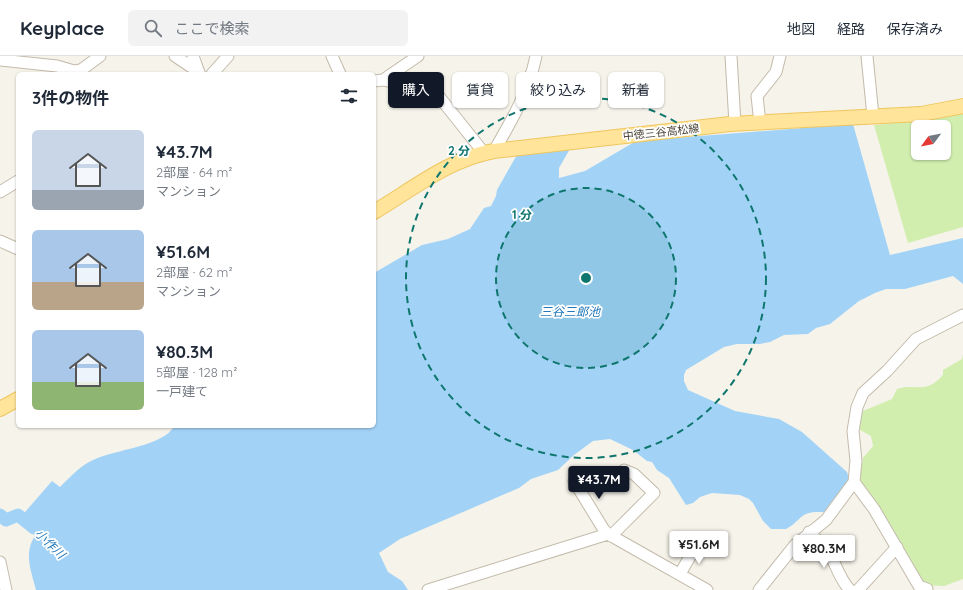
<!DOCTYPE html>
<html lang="ja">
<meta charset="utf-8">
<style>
:root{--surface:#fff;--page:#f2f2f3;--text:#1f2937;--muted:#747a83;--line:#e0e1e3;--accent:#111827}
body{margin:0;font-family:Quicksand,"Noto Sans JP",sans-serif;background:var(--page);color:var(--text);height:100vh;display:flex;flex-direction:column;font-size:15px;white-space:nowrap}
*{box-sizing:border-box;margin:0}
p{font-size:13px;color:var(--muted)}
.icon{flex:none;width:22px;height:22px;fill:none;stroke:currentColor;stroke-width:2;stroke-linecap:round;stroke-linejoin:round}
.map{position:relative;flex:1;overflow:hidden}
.panel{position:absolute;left:16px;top:16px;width:360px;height:356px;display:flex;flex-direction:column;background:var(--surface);border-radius:6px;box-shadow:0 1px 3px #0004}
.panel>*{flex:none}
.guide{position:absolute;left:388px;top:16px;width:380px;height:36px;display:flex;gap:8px}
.needle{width:26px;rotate:238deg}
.tools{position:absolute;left:911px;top:64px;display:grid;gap:8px}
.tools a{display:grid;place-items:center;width:40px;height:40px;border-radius:6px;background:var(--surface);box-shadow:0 1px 3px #0004;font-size:20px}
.price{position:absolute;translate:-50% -34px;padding:0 9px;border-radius:4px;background:#fff;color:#222;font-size:13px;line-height:26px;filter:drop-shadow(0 1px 2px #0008)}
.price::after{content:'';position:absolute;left:50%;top:24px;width:12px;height:9px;margin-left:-6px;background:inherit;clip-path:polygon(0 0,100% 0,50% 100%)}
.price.active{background:var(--accent);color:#fff}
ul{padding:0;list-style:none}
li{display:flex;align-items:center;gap:12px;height:100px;padding:0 16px}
li span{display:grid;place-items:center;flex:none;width:112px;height:80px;border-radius:6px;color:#555}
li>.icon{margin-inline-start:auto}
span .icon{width:48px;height:48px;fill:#fffc;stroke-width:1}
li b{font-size:17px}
h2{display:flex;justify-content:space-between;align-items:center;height:48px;padding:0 16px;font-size:17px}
.chip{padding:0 14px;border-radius:6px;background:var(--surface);box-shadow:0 1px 3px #0004;font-size:14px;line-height:36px}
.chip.active{background:var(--accent);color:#fff}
header{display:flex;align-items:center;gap:24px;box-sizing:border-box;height:56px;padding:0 20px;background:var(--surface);border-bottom:1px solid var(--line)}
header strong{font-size:19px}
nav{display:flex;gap:22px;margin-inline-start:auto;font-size:14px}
.search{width:280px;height:36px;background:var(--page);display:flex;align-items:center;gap:10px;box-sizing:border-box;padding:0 14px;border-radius:6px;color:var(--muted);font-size:15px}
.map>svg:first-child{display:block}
.green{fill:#d1eeaf;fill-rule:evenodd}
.water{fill:#a2d3f7}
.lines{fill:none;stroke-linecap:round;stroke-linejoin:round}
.river{stroke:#a2d3f7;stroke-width:13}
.minor-casing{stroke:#c3bbab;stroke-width:13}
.major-casing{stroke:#efc65f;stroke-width:16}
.minor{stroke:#fff;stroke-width:11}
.major{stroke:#ffe49a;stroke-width:14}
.ring{fill:none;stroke:#0f766e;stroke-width:2;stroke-dasharray:7 5}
.labels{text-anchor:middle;stroke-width:3.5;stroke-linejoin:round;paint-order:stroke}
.street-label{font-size:11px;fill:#4b4437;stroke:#fff}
.water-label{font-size:12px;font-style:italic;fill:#2378ba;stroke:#fff}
.centre{fill:#0f766e;stroke:#fff;stroke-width:2}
.ring-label{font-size:12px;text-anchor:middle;font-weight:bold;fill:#0f766e;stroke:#fff;stroke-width:3.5;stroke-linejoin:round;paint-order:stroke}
</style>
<header>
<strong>Keyplace</strong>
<div class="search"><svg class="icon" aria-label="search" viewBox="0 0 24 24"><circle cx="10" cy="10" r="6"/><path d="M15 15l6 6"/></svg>ここで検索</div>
<nav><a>地図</a><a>経路</a><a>保存済み</a></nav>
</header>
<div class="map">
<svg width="963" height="534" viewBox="0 0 963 534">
<rect width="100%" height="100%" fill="#f6f3ea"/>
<path class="green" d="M963,57v114l-55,16 -34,-118 63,-6zM918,71h26v26h-26z
M963,298v225l-19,7 -20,-1 -65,-101 4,-26 10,-12 -2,-10 -11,-6 -2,-5 5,-14 29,-12 5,-10c20,-6 28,6 46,-14v-5l19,-11z"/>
<path class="water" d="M853,68l37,131 73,-17v46l-10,-8 -48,13h-19l-11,4 -16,8 -29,23 -14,4 -8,6 -24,1 -14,7 -10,2h-23l-13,3 -38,23 -2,5v6l4,9 47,21 44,8 23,13 45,40 2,7 -25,33c-26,-1 -19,6 -38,17h-15l-8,-8 -10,-18 -4,-4 -9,-4 -28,-2 -12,4 -7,6 -7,2 -17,-27 -12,-8 -5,-8 -5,-1 -14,-11 -23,-11 -17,2 -19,14 -16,15 -27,9 -12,9 -119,51 -21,14 9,19 14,9 6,9h-372c-5,-20 -13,-37 0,-56l-17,-15 33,-38 8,6c10,-10 20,-21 33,-27 20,-10 72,-14 81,-34h200v-153l48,-28 26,-6 22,-10 14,-21 7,-2 5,-10 1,-6 21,-37 53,-6 -12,21v10l26,-7 51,-30z"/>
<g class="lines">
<path class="river" d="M0,459l6,5 12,-5 16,13"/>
<g class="minor-casing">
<path id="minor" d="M175,0l24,16
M193,0l6,17
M332,0l8,18
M731,0l4,68
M867,0l6,60
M0,4l57,6 17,5 7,-1 19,-14
M212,18l16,-18
M383,24l35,-24
M374,25l9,-1 28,5 26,9 47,59
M760,67l-3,-27 19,-24 4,-16
M494,95c18,-31 35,-60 42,-95
M0,136l18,-11
M0,185l18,8
M574,425l30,49 4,4
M854,426l20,27 45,77 8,3
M809,476c9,8 16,15 22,24 6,12 10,25 19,34
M611,480l43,-43 -20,-19 -10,-4
M0,506l6,28
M680,518l13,-23 10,-8
M428,534l180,-56 99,56
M759,534l36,-45 31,-25 28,-38 2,-21 -3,-30 4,-24 6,-14 24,-22 29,-32 47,-24
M858,534l39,-43"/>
</g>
<g class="major-casing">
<path id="major" d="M374,156c39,-23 75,-53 120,-61l236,-27 191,-10 42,-8
M0,353l18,-10"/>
</g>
<use href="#minor" class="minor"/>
<use href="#major" class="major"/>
</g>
<circle cx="586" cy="222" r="90" fill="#0f766e" fill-opacity=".12"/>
<g class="ring">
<circle cx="586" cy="222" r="90"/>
<circle cx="586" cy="222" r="180"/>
</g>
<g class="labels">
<g class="street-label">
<text transform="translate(661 76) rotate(-6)" y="4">中徳三谷高松線</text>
</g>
<g class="water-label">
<text x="570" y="260">三谷三郎池</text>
<text transform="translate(50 488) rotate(44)" y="4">小作川</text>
</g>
</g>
<circle cx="586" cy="222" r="6" class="centre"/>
<g class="ring-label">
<text x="459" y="99">2 分</text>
<text x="522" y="163">1 分</text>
</g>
</svg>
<div class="tools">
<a><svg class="needle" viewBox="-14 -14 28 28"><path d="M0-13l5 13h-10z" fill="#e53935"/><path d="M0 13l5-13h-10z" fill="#747a83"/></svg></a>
</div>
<b class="price active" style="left:599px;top:444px">¥43.7M</b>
<b class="price" style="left:699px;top:509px">¥51.6M</b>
<b class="price" style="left:824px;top:513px">¥80.3M</b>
<div class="guide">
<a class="chip active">購入</a>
<a class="chip">賃貸</a>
<a class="chip">絞り込み</a>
<a class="chip">新着</a>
</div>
<section class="panel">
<h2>3件の物件<svg class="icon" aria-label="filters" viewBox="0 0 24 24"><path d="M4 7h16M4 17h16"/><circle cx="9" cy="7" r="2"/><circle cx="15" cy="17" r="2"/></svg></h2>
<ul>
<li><span style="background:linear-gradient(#c9d6e8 75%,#9aa5b1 0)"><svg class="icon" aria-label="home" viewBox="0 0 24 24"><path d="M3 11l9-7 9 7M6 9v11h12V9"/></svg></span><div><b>¥43.7M</b><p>2部屋 · 64 m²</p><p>マンション</p></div></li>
<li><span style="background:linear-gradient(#a9c7e8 65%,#b9a48a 0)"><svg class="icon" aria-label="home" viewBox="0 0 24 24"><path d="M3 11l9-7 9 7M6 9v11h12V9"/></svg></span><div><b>¥51.6M</b><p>2部屋 · 62 m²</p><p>マンション</p></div></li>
<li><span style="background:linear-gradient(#a9c7e8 65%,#8fb573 0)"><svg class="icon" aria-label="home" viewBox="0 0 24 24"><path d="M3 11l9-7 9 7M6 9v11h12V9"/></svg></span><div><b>¥80.3M</b><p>5部屋 · 128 m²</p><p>一戸建て</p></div></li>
</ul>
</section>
</div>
